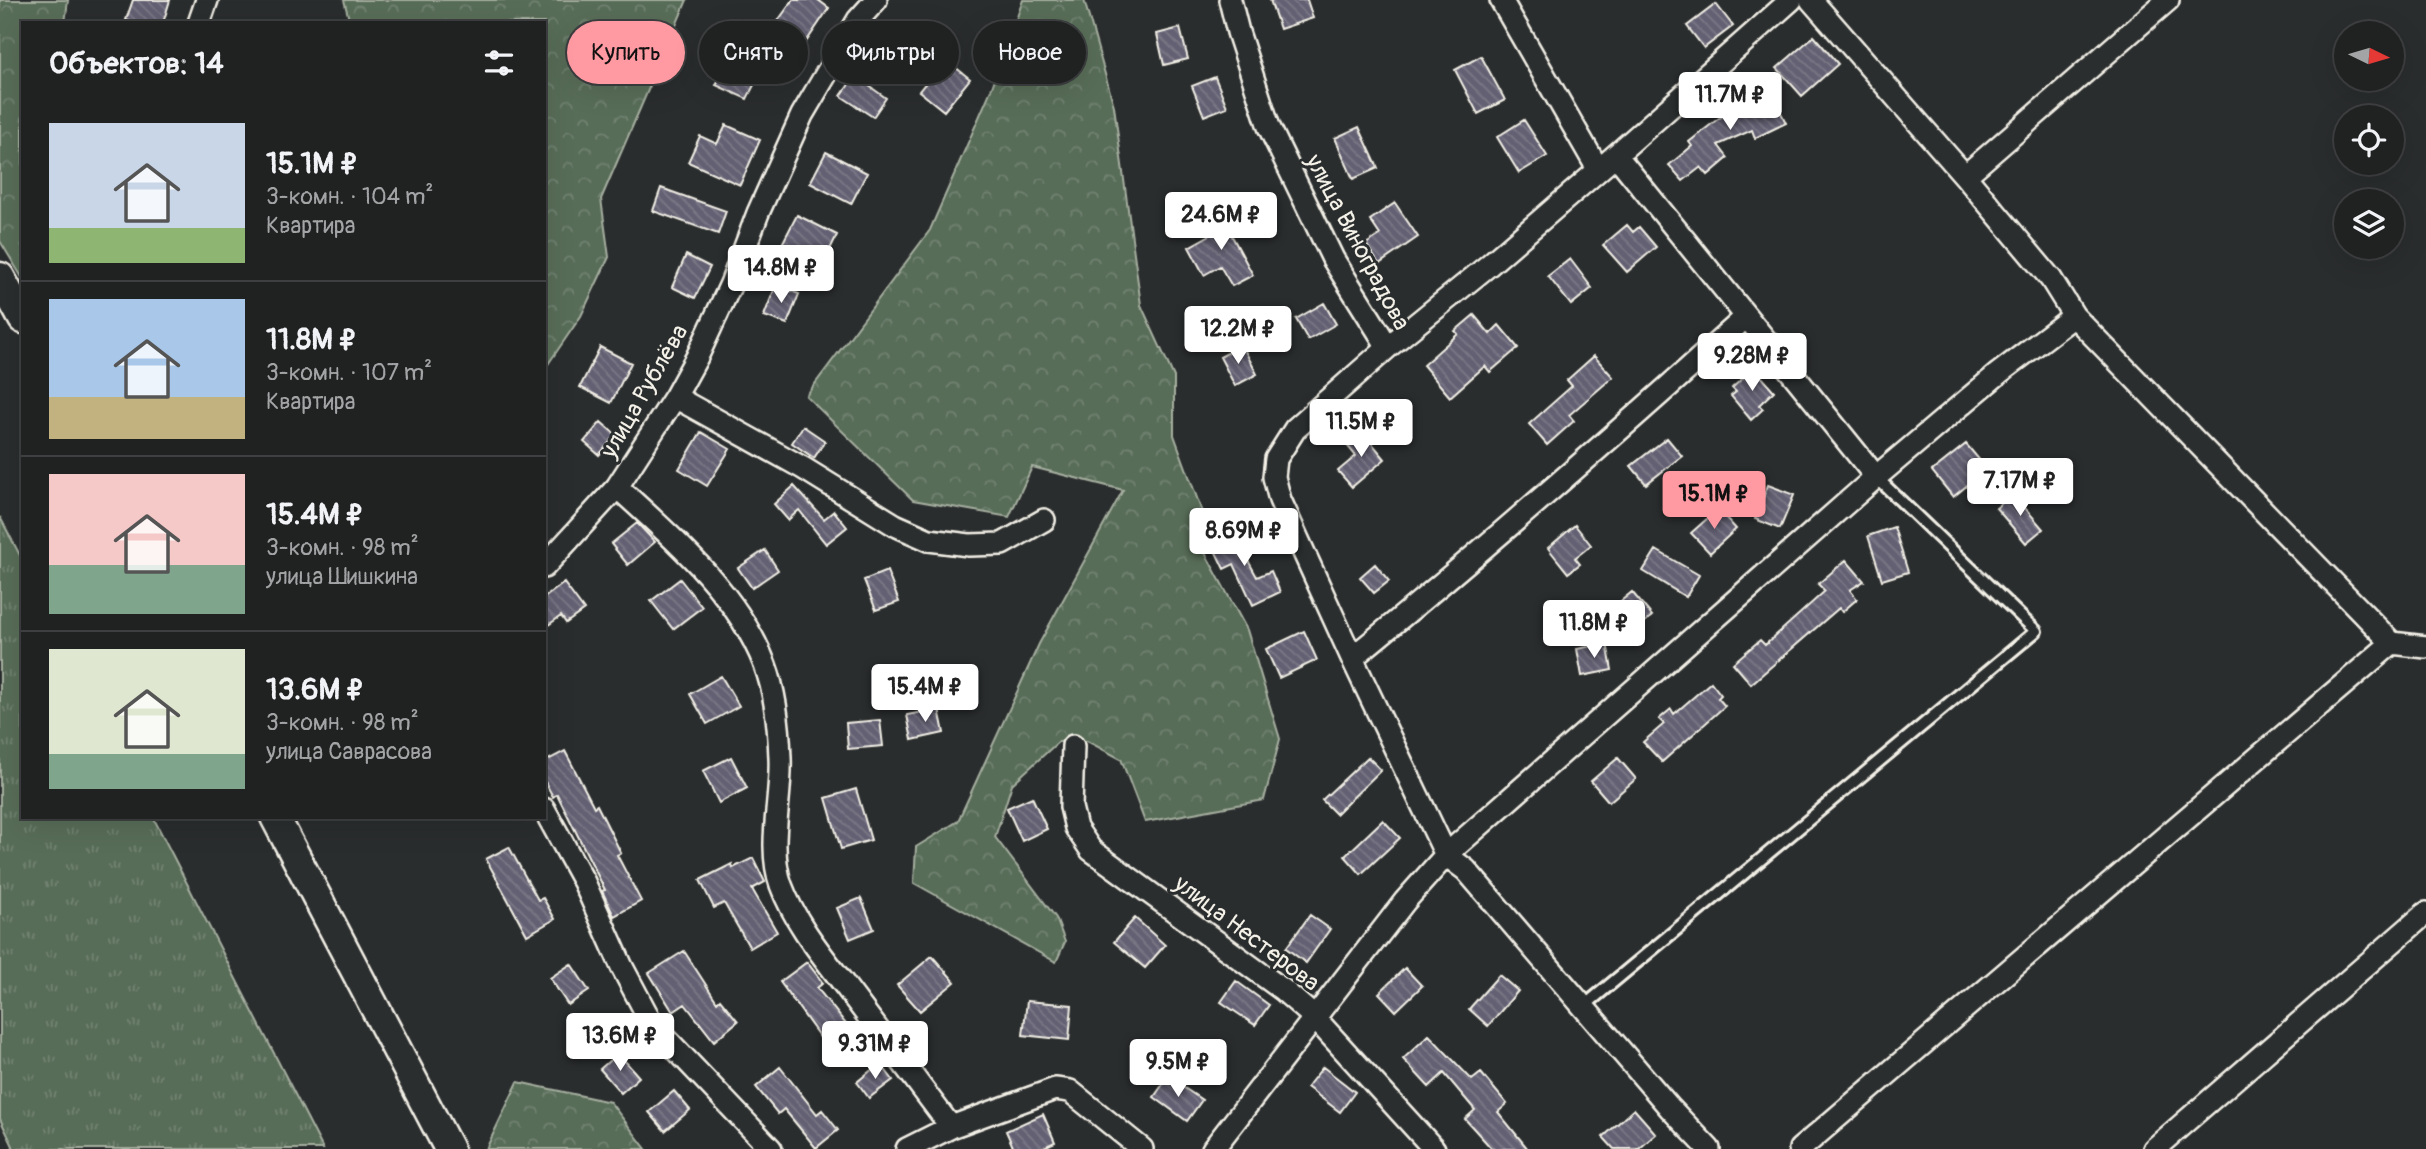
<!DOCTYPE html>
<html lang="ru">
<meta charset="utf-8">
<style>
:root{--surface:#202222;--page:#282a2a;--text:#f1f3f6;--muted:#a2a4a5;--line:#3d3f40;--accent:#ff9aa2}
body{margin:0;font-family:Pangolin,sans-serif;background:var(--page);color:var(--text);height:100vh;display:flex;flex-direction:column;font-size:26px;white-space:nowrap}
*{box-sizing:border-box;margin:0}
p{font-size:23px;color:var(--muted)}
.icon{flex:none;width:38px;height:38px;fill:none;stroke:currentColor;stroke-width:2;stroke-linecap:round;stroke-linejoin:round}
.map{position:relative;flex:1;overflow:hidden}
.details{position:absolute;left:21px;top:21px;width:525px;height:798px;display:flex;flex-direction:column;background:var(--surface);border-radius:0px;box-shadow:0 7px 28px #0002,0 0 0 2px var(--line)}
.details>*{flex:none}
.hud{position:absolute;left:567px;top:21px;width:665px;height:63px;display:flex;gap:14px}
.needle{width:46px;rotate:95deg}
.controls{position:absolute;left:2334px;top:21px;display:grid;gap:14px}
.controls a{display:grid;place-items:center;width:70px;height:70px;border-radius:50%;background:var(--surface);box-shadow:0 7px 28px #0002,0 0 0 2px var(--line);font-size:35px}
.price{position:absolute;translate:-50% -60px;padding:0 16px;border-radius:7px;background:#fff;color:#222;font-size:23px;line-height:46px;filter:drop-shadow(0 2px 4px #0008)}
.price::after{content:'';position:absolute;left:50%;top:42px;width:21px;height:16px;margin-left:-10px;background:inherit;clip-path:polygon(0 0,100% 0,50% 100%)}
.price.selected{background:var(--accent);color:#111}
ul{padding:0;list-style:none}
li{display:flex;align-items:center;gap:21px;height:175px;padding:0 28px}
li+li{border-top:2px solid var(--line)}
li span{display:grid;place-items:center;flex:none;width:196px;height:140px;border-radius:0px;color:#555}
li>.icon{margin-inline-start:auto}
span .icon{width:84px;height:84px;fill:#fffc;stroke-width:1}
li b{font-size:30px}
h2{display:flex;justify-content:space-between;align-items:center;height:84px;padding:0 28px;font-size:30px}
.tag{padding:0 24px;border-radius:32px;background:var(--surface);box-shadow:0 7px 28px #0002,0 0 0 2px var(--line);font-size:24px;line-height:63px}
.tag.selected{background:var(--accent);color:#111}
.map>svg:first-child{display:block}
.grass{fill:url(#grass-tufts);stroke:#a6afa0;stroke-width:2}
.forest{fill:url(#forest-crowns);stroke:#a6afa0;stroke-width:2}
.building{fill:url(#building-back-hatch);stroke:#f4f1e8;stroke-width:2}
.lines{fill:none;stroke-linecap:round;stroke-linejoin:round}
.lane-casing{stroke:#f4f1e8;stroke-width:16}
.street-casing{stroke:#f4f1e8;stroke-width:26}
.secondary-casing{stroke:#f4f1e8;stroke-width:33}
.lane{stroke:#2a2d2e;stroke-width:10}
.street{stroke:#2a2d2e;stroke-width:21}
.secondary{stroke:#2a2d2e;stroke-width:28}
.labels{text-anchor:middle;stroke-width:6;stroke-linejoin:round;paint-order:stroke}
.street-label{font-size:24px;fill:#f4f1e8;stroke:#2a2d2e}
</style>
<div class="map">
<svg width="2426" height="1149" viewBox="0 0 2426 1149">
<defs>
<pattern id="grass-tufts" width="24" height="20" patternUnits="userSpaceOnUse" patternTransform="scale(1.75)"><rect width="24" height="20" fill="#586d59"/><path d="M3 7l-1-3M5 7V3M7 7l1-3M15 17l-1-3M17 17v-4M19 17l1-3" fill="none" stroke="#718271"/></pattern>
<pattern id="forest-crowns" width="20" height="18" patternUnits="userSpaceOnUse" patternTransform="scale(1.75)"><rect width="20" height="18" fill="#586d59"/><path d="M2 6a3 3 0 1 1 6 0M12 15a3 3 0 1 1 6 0" fill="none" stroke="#718271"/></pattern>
<pattern id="building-back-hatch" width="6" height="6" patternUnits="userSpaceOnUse" patternTransform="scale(1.75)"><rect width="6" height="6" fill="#646173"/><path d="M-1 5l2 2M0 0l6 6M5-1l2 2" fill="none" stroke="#7b7887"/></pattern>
</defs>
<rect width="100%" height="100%" fill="#2a2d2e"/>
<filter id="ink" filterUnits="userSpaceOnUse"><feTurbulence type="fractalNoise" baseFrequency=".0143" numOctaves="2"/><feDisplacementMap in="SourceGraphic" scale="14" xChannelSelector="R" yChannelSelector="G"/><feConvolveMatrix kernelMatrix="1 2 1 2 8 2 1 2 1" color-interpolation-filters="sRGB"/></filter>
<g filter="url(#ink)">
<path class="grass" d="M0,517l23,44v256h130l170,332h-311l1,-3 -13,-27z"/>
<path class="forest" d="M0,0h68l-3,23h-42v256l-23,-38z
M344,0h343l-86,199 8,58 -28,59 -37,54v-347h-194z
M1023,0h61l30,106 27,199 33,72v58l31,85 -1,31 43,79 33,109 -16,61 -119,22 -24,-63 -34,-18 -29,1 -46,42 -17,53 61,81 9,24 -9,20 -142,-79 2,-36 42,-26 81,-177 84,-154 -91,-23 -23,50 -96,-17 -107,-104 124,-166 61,-140z
M518,1082l92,20 36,47h-160z"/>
<path class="building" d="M133,0h37l-7,23h-29l-8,-3z
M793,0h25l11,8 -25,37 -29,-20z
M1270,0h37l6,18 -33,11z
M1716,4l17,22 -29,22 -17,-22z
M1180,28l8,31 -24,6 -7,-31z
M1814,36l24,28 -36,32 -25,-28z
M1481,56l24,44 -27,14 -23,-44z
M945,59l25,20 -26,32 -25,-20z
M728,61l31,14 -12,24 -31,-14z
M855,76l31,22 -13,19 -32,-21z
M1215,77l12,30 -23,9 -12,-30z
M1767,83l19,40 -31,15 -3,-8 -34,15 10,13 -20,17 -7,-8 -18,14 -14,-16 23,-19 -3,-4 30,-24 23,-11 -5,-10z
M1524,120l23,36 -28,17 -22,-36z
M726,125l34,15 -20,45 -52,-23 12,-26 17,8z
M1359,127l19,41 -25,11 -18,-41z
M826,152l41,21 -16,31 -41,-21z
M661,188l65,23 -8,23 -65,-23z
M1395,203l23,34 -39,27 -13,-20 14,-9 -10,-15z
M1219,212l34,63 -21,11 -12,-20 -16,9 -15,-28 21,-12 -8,-14z
M797,215l40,20 -15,31 -41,-20z
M1627,225l6,7 6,-5 17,20 -29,25 -24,-27z
M686,255l24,12 -15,31 -23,-11z
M1570,259l22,29 -21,17 -23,-29z
M776,285l23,9 -12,30 -23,-8z
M1324,303l12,21 -28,16 -12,-21z
M1474,315l16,19 9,-9 19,23 -28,24 -5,-6 -35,31 -27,-32 35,-31 -3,-3z
M1242,345l15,29 -22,12 -15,-29z
M600,347l31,16 -20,40 -31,-16z
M1594,356l19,21 -44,38 5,6 -27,24 -18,-21 43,-38 -5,-6z
M1754,368l20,23 -15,14 4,4 -12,11 -20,-24 5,-4 -4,-4z
M601,422l15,13 -17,20 -15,-13z
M803,426l22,15 -11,17 -22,-15z
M1361,430l24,29 -33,28 -14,-16 18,-15 -11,-13z
M701,432l29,17 -23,37 -28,-17z
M1667,438l15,18 -36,28 -15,-18z
M1966,444l21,25 -34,28 -21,-26z
M1768,485l26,10 -14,34 -25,-10z
M794,486l30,33 10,-8 13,16 -21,17 -27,-34 -11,10 -14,-16z
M2013,494l30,35 -17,14 -30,-35z
M1718,509l18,20 -26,24 -19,-20z
M637,523l18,19 -27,23 -17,-21z
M1575,525l16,20 -16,13 5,6 -12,9 -20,-25z
M1894,527l14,45 -26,8 -14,-44z
M1231,529l26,48 14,-6 9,21 -27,13 -19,-41 -10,5 -14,-29z
M765,550l13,20 -26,18 -14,-20z
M1656,550l43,25 -13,22 -43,-26z
M1846,560l18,21 -14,9 7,9 -15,13 -3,-4 -88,76 -18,-21 27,-23 5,5 60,-54 -7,-7z
M1375,564l14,17 -15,12 -14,-16z
M887,571l12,31 -23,8 -12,-30z
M680,579l22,28 -29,22 -22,-28z
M564,583l20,27 -18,13 -5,-7 -17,12v-30z
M1632,592l20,24 -27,23 -16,-20 16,-13 -4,-5z
M1304,631l13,29 -38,18 -13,-29z
M1607,643l5,27 -30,6 -5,-27z
M721,676l18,30 -32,18 -17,-30z
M1711,682l10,13 -3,3 7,8 -63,56 -19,-20 21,-18 -5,-5 12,-10 3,5z
M939,709l5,24 -32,7 -5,-25z
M880,720l3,26 -35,3 -2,-26z
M565,751l29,56 3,-2 24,48 -4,2 24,46 -27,15 -12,-25 3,-1 -48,-96 -4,3 -9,-17v-18z
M731,757l16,31 -28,15 -16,-32z
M1368,757l13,13 -45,44 -14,-14z
M1618,758l18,21 -27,23 -18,-21z
M856,789l15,51 -30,9 -15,-51z
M1032,797l15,32 -25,12 -15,-33z
M1383,820l17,18 -39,36 -16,-18z
M509,847l29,53 5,-2 12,21 -28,16 -41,-76z
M753,858l12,24 -13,7 25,43 -27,16 -26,-45 -10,5 -14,-28 32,-16 1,4z
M861,898l13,31 -24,10 -13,-31z
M1310,915l20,14 -24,34 -20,-15z
M1135,918l30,27 -20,23 -31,-26z
M684,951l33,51 3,-3 18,22 -24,20 -29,-37 -12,8 -24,-39z
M932,956l23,26 -35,29 -23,-26z
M807,962l16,21 -6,5 33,41 -23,18 -47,-65z
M571,964l18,27 -21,14 -18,-27z
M1405,968l17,18 -26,25 -17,-18z
M1499,975l19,16 -30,35 -19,-17z
M1236,981l33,24 -14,20 -34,-23z
M1027,1001l45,4 -3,35 -46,-5z
M1429,1035l43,45 9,-7 26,31 -9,8 30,37h-36l-27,-30 10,-9 -31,-37 -15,14 -26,-28z
M618,1053l21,24 -18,16 -21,-24z
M880,1063l13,17 -24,18 -12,-16z
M780,1067l37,47 5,-4 16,20 -22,18 -32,-39 -6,5 -22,-27z
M1323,1067l32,25 -15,20 -33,-25z
M1168,1077l34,23 -15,21 -33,-24z
M674,1091l16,19 -25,21 -16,-19z
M1634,1109l22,25 -17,15h-25l-11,-12z
M1043,1114l12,28 -15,7h-26l-8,-18z"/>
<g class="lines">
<g class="lane-casing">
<path id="lane" d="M1583,1007l453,-376 -160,-154"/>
</g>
<g class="street-casing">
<path id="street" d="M1230,0l8,32 31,95 64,132 55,88
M1501,0l97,169
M199,23l8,-23
M1616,155l260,322
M1965,176l203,-176
M675,397l128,71 92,57 34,15 40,5 33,-1 42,-24
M617,487c55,50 120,105 148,178 11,29 14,62 15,93 2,41 -13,87 1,127 14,38 41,70 65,102 35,47 70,93 105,140
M544,567l73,-80 58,-90 22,-40 34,-73 27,-71 44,-98 56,-95 18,-20
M2392,643l34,4
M1352,658c135,-110 265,-225 394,-341
M1073,746l-2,61 5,21 15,22 192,140 31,27 120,132
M544,809l40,73 38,85 30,57 119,125
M907,1149l44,-22 104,-38 15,2 72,58
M1213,1149l192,-248 41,-46 430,-378 123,-104 75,-57
M1709,1149l-39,-41 -204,-238 -20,-15 -94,-197 -72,-158 -6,-23 2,-18 19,-30 93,-82 101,-82 127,-110 175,-155
M1800,1149l592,-506 -318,-327 -23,-37 -86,-103 -154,-176
M2154,1149l272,-236"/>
</g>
<g class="secondary-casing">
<path id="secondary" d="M0,277l23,42
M275,817l174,332"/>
</g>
<use href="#lane" class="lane"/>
<use href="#street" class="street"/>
<use href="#secondary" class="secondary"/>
</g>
</g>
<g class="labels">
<g class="street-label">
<text transform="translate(1358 242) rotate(62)" y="8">улица Виноградова</text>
<text transform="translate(644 391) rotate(-60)" y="8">улица Рублёва</text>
<text transform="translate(1247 933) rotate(37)" y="8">улица Нестерова</text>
</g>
</g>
</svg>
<div class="controls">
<a><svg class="needle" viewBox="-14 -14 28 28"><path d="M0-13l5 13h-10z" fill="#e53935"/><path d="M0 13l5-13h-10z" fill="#a2a4a5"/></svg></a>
<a><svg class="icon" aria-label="locate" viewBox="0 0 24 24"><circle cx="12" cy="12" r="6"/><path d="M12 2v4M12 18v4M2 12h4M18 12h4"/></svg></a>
<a><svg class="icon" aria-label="layers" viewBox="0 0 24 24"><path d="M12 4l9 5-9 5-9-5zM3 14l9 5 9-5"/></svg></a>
</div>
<b class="price" style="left:1730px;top:132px">11.7M ₽</b>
<b class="price" style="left:1221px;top:252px">24.6M ₽</b>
<b class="price" style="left:781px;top:305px">14.8M ₽</b>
<b class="price" style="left:1238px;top:366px">12.2M ₽</b>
<b class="price" style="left:1752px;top:393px">9.28M ₽</b>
<b class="price" style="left:1361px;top:459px">11.5M ₽</b>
<b class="price" style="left:2020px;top:518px">7.17M ₽</b>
<b class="price selected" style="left:1714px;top:531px">15.1M ₽</b>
<b class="price" style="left:1244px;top:568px">8.69M ₽</b>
<b class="price" style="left:1594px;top:660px">11.8M ₽</b>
<b class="price" style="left:925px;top:724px">15.4M ₽</b>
<b class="price" style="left:620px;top:1073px">13.6M ₽</b>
<b class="price" style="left:875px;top:1081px">9.31M ₽</b>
<b class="price" style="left:1178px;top:1099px">9.5M ₽</b>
<div class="hud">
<a class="tag selected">Купить</a>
<a class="tag">Снять</a>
<a class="tag">Фильтры</a>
<a class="tag">Новое</a>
</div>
<section class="details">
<h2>Объектов: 14<svg class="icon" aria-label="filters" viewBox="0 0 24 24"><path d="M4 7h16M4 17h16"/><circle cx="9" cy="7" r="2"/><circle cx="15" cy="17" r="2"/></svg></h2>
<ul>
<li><span style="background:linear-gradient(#c9d6e8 75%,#8fb573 0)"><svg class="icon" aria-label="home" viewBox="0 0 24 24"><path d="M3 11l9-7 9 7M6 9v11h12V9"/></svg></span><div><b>15.1M ₽</b><p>3-комн. · 104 m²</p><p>Квартира</p></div></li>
<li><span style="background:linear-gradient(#a9c7e8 70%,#c2b280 0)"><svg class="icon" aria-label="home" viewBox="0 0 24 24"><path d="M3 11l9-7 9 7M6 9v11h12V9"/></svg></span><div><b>11.8M ₽</b><p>3-комн. · 107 m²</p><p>Квартира</p></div></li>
<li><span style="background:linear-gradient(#f6c9c9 65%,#7fa58c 0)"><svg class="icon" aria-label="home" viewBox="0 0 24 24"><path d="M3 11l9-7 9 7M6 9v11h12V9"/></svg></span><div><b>15.4M ₽</b><p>3-комн. · 98 m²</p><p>улица Шишкина</p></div></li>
<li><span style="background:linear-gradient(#dfe7d0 75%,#7fa58c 0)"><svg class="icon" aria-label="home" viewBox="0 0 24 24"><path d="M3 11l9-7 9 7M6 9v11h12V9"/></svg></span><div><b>13.6M ₽</b><p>3-комн. · 98 m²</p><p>улица Саврасова</p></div></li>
</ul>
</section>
</div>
